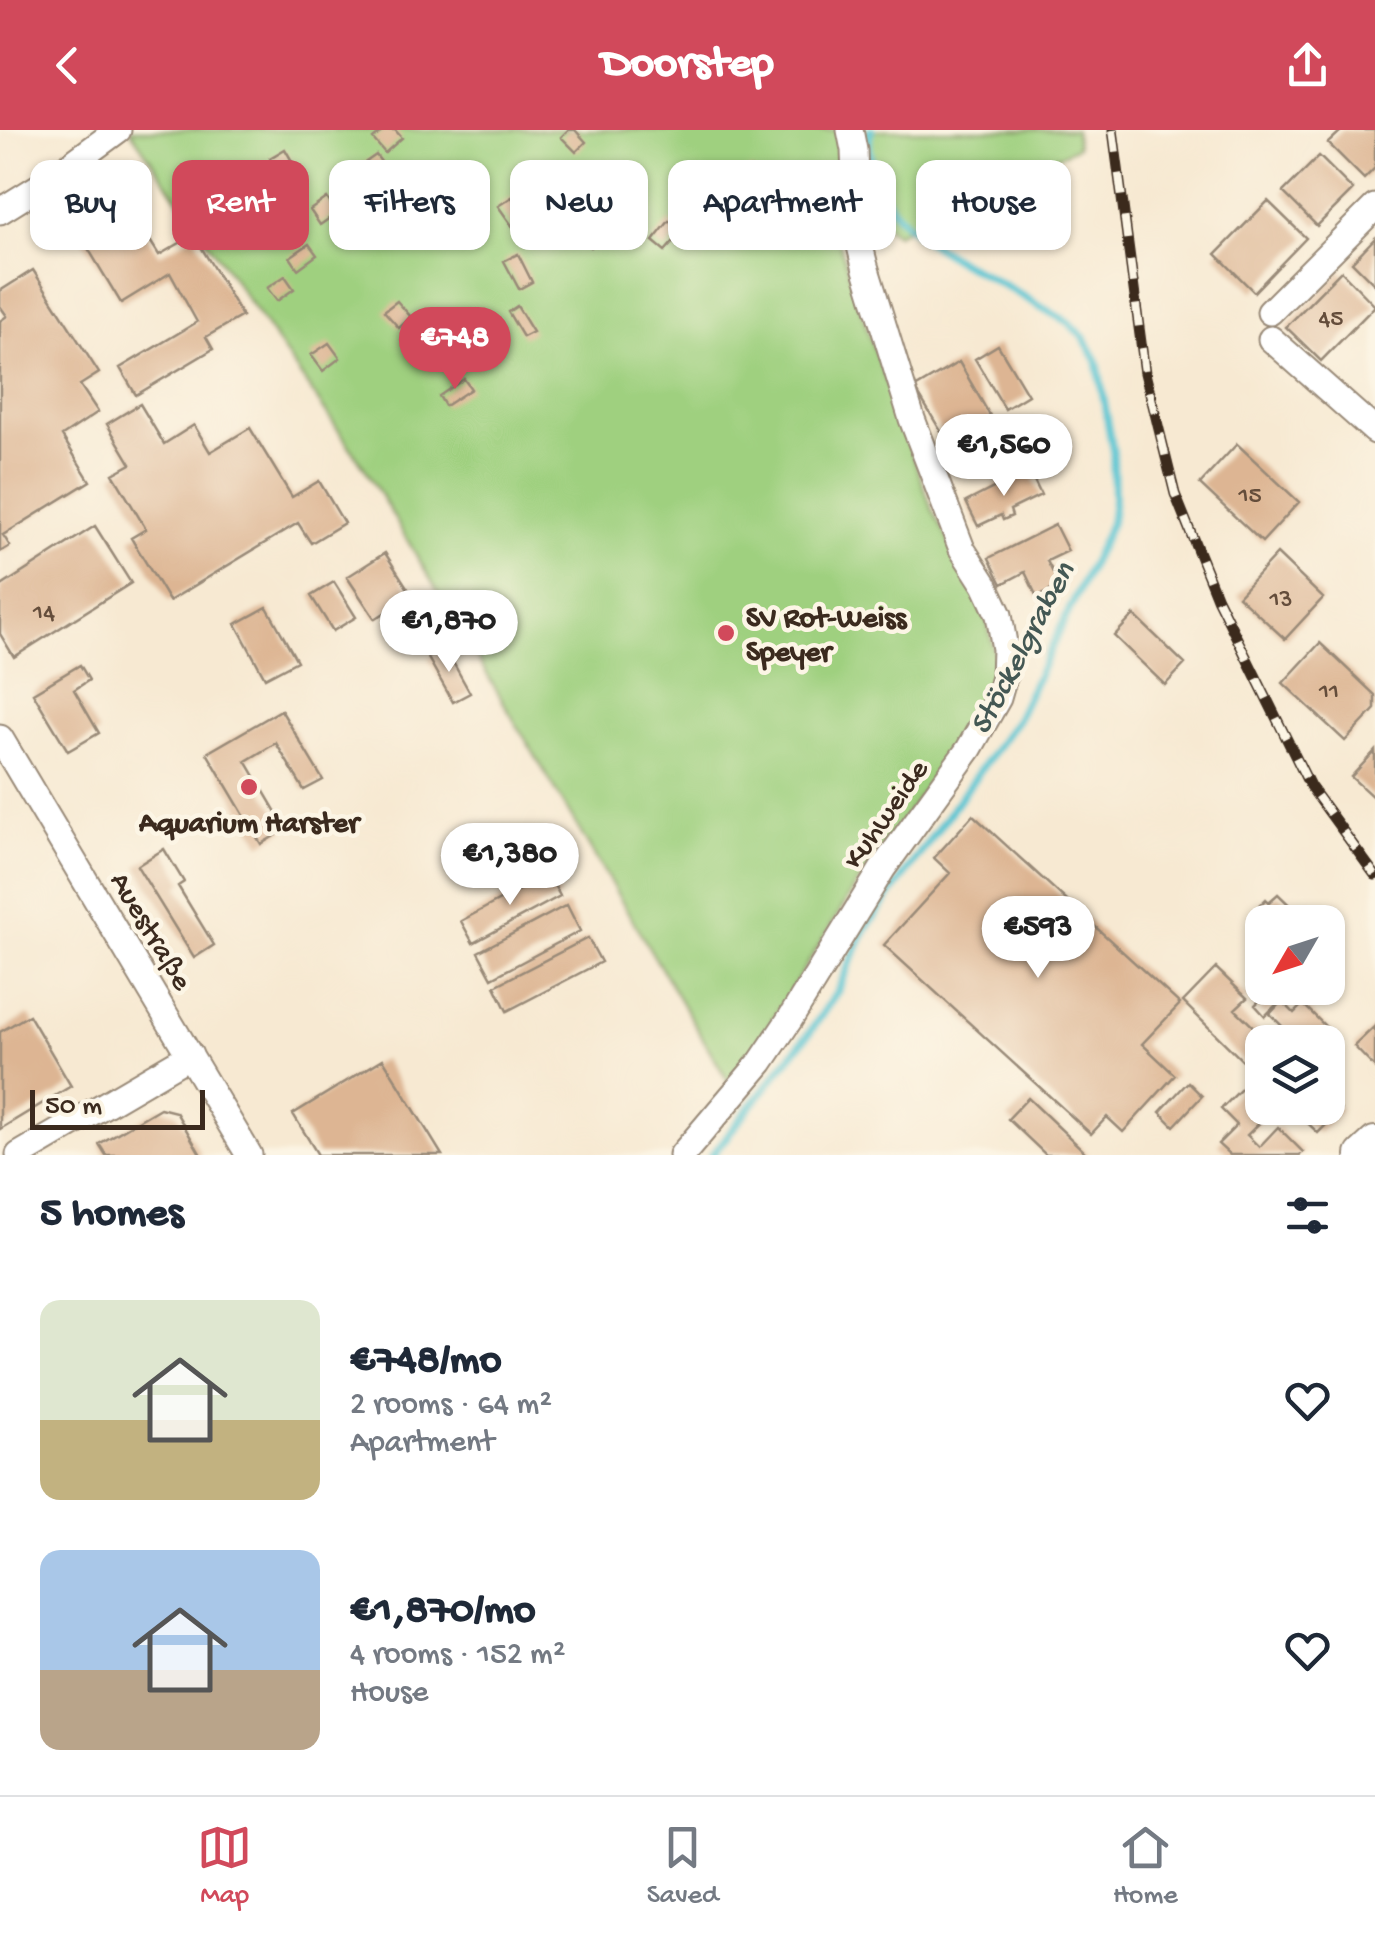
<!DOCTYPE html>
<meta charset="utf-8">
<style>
:root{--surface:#fff;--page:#f6f6f7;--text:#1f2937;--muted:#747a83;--line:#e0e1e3;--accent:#d1495b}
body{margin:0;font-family:"Gochi Hand",sans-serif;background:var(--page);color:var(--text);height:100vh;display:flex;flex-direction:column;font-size:38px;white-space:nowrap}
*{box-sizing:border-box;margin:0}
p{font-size:32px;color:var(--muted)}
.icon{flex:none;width:55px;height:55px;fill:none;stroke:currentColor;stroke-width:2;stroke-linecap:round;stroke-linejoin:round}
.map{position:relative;height:1025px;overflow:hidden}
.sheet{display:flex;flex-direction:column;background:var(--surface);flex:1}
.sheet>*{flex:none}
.top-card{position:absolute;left:30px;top:30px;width:1315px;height:90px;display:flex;gap:20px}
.needle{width:65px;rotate:231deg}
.buttons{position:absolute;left:1245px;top:775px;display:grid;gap:20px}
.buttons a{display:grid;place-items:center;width:100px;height:100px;border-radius:20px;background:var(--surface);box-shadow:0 2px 8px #0004;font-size:50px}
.scale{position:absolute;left:30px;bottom:25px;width:175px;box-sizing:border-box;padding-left:10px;border:5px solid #3b2a1e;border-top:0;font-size:28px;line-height:35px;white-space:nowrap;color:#3b2a1e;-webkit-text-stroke:8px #fcf5e5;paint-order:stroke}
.price{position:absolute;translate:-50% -85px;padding:0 22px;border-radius:35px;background:#fff;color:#222;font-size:32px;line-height:65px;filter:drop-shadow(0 2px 5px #0008)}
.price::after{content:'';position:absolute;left:50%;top:60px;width:30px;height:22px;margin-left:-15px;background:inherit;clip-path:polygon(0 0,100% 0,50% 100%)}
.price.on{background:var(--accent);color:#fff}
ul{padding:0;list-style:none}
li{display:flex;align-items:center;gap:30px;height:250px;padding:0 40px}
li span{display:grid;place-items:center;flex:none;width:280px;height:200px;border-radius:20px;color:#555}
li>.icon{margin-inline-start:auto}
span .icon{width:120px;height:120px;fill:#fffc;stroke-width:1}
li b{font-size:42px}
h2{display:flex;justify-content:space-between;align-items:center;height:120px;padding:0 40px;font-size:42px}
.tag{padding:0 35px;border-radius:20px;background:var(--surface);box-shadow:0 2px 8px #0004;font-size:35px;line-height:90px}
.tag.on{background:var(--accent);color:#fff}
header{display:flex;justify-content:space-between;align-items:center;height:130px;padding:0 40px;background:var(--accent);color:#fff;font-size:45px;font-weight:700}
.menu{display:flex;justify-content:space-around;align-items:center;height:140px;border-top:2px solid var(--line);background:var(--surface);font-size:28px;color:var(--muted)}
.menu a{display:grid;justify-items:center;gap:5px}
.menu .on{color:var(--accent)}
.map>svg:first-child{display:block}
.green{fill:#9fd07f;stroke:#6d7d4e;stroke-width:2.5}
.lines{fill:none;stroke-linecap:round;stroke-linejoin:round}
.stream{stroke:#58c4d2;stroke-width:8}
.building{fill:#ddb593}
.minor-casing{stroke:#998a78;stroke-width:29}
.major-casing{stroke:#998a78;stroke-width:36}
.minor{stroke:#fff;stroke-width:25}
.major{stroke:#fff;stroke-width:32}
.rail-casing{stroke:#3b2a1e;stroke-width:11}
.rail{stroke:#fcf5e5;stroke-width:8;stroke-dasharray:22;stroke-linecap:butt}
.poi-dot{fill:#d1495b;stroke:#fcf5e5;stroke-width:4}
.labels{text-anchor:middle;stroke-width:9;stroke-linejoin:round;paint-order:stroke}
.number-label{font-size:25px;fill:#644d3b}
.poi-label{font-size:30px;font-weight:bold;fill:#3b2a1e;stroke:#fcf5e5;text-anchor:start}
.street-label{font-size:30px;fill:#3b2a1e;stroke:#fcf5e5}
.water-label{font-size:32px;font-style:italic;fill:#445854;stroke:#fcf5e5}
</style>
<header><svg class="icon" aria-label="back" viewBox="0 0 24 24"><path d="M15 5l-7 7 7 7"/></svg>Doorstep<svg class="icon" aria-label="share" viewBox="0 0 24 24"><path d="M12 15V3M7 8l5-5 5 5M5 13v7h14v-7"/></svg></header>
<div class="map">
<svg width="1375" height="1025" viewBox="0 0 1375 1025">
<rect width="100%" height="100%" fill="#fcf5e5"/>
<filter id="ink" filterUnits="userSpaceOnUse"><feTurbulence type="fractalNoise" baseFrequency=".01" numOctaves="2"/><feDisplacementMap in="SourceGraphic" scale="20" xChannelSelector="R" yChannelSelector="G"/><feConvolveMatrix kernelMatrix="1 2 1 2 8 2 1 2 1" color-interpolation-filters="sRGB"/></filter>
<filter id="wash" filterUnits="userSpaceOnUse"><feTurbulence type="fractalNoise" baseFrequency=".0048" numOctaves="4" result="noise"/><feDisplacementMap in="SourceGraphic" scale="40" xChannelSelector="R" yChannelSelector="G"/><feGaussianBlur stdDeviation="2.25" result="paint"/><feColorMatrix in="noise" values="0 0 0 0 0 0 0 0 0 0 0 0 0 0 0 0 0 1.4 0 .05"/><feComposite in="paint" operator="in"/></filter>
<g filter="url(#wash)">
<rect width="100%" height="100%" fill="#f7e9d2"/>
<path class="green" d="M130,0h945l2,17 -181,87 -25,-19 -4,-64 -27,12v48l-3,26 32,97 63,175 53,101 10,46 -5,33 -23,40 -106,149 -130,208 -367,-619z"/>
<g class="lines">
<path class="stream" d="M712,1025l98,-123 27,-40 28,-62 152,-211 94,-196 3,-24 -1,-47 -16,-91 -13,-23 -16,-16c-21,-11 -40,-23 -61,-35 -51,-29 -127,-60 -136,-127 -2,-11 -4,-20 0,-30"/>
</g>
<g id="blocks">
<path class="building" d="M384,0h11l7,8 -17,15 -12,-14z
M568,0h7l11,12 -10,10 -15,-15z
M1342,0h33v38l-11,11 -36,-36z
M285,19l11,19 -14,9 -12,-19z
M376,25l8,11 -17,11 -7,-11z
M1319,26l34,34 -36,36 -34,-34z
M751,38l12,11 -12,13 -13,-12z
M720,41l11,12 -21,21 -12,-12z
M358,49l9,15 -20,13 -9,-15z
M119,61l40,64 35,-20 48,81 -36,21 7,12 -77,46 -16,-27 77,-46 -27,-49 -49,30 -50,-83z
M512,67l15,20 -14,10 -15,-21z
M327,68l10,15 -17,12 -10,-15z
M1268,71l38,37 -52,54 -38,-38z
M589,86l16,17 -14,14 -16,-16z
M669,91l13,11 -17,19 -12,-10z
M1375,108v47l-23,-23z
M309,114l8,11 -19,14 -8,-12z
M518,124l14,28 -13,7 -15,-28z
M33,140l66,103 -19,12 18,27 -36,24 28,45 -87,54 7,11 -10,6v-231l7,-5 -7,-10v-15z
M1341,141l34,35 -54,55 -35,-34z
M285,146l9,13 -17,12 -10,-13z
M397,171l14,16 -12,11 -15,-17z
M517,176l16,26 -10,5 -15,-25z
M329,213l11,15 -17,13 -12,-16z
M998,215l30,50 -23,14 -30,-50z
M959,232l44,76 -34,20 -14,-24 -9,6 -31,-52z
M464,249l7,10 -26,17 -6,-10z
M140,274l24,40 30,-19 16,27 40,-24 42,69 27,-16 25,42 -33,20 -13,-20 -129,78 -38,-63 15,-9 -33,-55 18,-10 -24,-40z
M1237,314l62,58 -37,40 -62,-58z
M1029,340l12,25 -31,15 2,6 -9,4 -2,-5 -23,11 -12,-24z
M1055,395l13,26 -21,10 13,25 -23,11 -12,-25 -23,12 -13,-26z
M95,396l36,57 -117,74 -14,-23v-47z
M385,423l27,42 -37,24 -28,-42z
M1277,424l46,44 -38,41 -47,-43z
M334,452l22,35 -23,14 -22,-35z
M267,477l30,54 -32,17 -29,-54z
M1134,485l51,49 -20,21 -51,-49z
M1320,513l55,52v14l-30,32 -62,-58z
M445,518l25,45 -17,9 -25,-44z
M80,535l9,15 -15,10 25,43 -31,18 -35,-58z
M281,580l42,70 -19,10 -28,-47 -30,18 40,68 -25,15 -54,-91z
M1375,621v48l-24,-22z
M973,685l207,189 -38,40 33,31 -52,57 -16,-15 -16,17 -207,-189 66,-72 -16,-15z
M164,719l20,33 -6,4 36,59 -20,13 -57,-92z
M548,744l12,22 -87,47 -12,-22z
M1278,764l29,28h-45v11l-11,-12 9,-9 -4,-3 10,-10 3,3z
M567,775l13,26 -88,47 -14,-26z
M588,808l13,24 -94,49 -12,-25z
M1216,838l31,30 -12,11 34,33h-7l-3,8 3,4v26l-79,-78z
M1269,861l10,11 -14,14 -10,-11z
M1282,871l12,12 9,-9 28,28 -10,10h-23l-28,-28z
M29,885l42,71 -71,43v-97z
M1375,896v42l-21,-22z
M383,929l59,96h-124l-25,-41z
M1250,950l12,12v16h13l-28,27 12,12 19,-20 25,25 -3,3h-70l-12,-11 19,-19 -16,-16z
M1188,952l14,14 -28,30 -14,-14z
M1328,967l13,13 -23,23 -26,-25h36z
M1028,968l60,57h-42l-38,-36z
M160,978l16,4 25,43h-95l-7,-11z"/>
</g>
</g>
<g filter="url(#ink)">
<use href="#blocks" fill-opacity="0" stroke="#998a78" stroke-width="2.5"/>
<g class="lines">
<g class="minor-casing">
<path id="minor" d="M0,81l50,-31 68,-50
M1270,182l105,-105
M1271,209l104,92
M0,608l249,417
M19,1025l171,-100
M682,1025l79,-93 29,-43 93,-151 86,-119 29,-51 6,-21 1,-28 -6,-34 -14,-30 -23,-36 -50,-130 -47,-153 -8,-32 -3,-84 -4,-20"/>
</g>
<g class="major-casing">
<path id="major" d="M1362,1025l13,-12"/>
</g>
<use href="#minor" class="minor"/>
<use href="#major" class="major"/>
<g class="rail-casing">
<path id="rail" d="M1113,0l32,243 30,121 42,104 93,188 65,89"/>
</g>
<use href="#rail" class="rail"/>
</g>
</g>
<g class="poi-dot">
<circle cx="726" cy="503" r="10"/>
<circle cx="249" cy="657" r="10"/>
</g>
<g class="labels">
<g class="number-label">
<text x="1331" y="195">45</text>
<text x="1250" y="372">15</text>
<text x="1281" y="476">13</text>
<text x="44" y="489">14</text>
<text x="1329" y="568">11</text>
</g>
<g class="poi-label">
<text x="746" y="496">SV Rot-Weiss<tspan x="746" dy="34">Speyer</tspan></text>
<text x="249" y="701" text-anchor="middle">Aquarium Harster</text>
</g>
<g class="street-label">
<text transform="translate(884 683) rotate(-55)" y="10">Kuhweide</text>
<text transform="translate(153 800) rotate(59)" y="10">Auestraße</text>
</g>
<g class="water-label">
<text transform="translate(1020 517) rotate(-62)" y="11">Stöckelgraben</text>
</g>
</g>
</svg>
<div class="buttons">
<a><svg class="needle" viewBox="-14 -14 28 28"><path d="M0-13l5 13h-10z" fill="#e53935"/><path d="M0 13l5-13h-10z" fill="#747a83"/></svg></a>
<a><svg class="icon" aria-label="layers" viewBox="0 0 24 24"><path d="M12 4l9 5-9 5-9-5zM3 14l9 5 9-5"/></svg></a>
</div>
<div class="scale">50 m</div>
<b class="price on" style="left:455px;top:262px">€748</b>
<b class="price" style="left:1004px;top:369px">€1,560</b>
<b class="price" style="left:449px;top:545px">€1,870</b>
<b class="price" style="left:510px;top:778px">€1,380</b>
<b class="price" style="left:1038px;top:851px">€593</b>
<div class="top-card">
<a class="tag">Buy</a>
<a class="tag on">Rent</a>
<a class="tag">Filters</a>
<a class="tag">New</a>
<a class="tag">Apartment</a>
<a class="tag">House</a>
</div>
</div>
<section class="sheet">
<h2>5 homes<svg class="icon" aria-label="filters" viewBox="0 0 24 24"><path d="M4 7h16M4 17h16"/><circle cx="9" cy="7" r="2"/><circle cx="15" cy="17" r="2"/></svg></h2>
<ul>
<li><span style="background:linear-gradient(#dfe7d0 60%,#c2b280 0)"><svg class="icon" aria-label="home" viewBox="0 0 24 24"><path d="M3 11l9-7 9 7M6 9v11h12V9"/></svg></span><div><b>€748/mo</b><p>2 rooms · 64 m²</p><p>Apartment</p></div><svg class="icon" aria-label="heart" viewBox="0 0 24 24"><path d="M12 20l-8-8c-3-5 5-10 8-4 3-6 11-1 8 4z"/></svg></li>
<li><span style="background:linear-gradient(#a9c7e8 60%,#b9a48a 0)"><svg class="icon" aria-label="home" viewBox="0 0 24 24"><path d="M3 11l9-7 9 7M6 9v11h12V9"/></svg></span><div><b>€1,870/mo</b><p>4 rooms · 152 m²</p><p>House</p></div><svg class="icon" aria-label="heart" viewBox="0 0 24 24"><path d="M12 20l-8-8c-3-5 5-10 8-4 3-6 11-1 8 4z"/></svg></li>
</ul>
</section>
<nav class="menu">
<a class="on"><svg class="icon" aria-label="map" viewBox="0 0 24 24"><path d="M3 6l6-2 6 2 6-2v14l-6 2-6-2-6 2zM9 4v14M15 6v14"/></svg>Map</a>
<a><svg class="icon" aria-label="saved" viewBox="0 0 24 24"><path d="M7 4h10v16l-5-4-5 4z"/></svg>Saved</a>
<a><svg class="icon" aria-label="home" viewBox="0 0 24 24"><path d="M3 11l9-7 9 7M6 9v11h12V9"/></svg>Home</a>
</nav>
